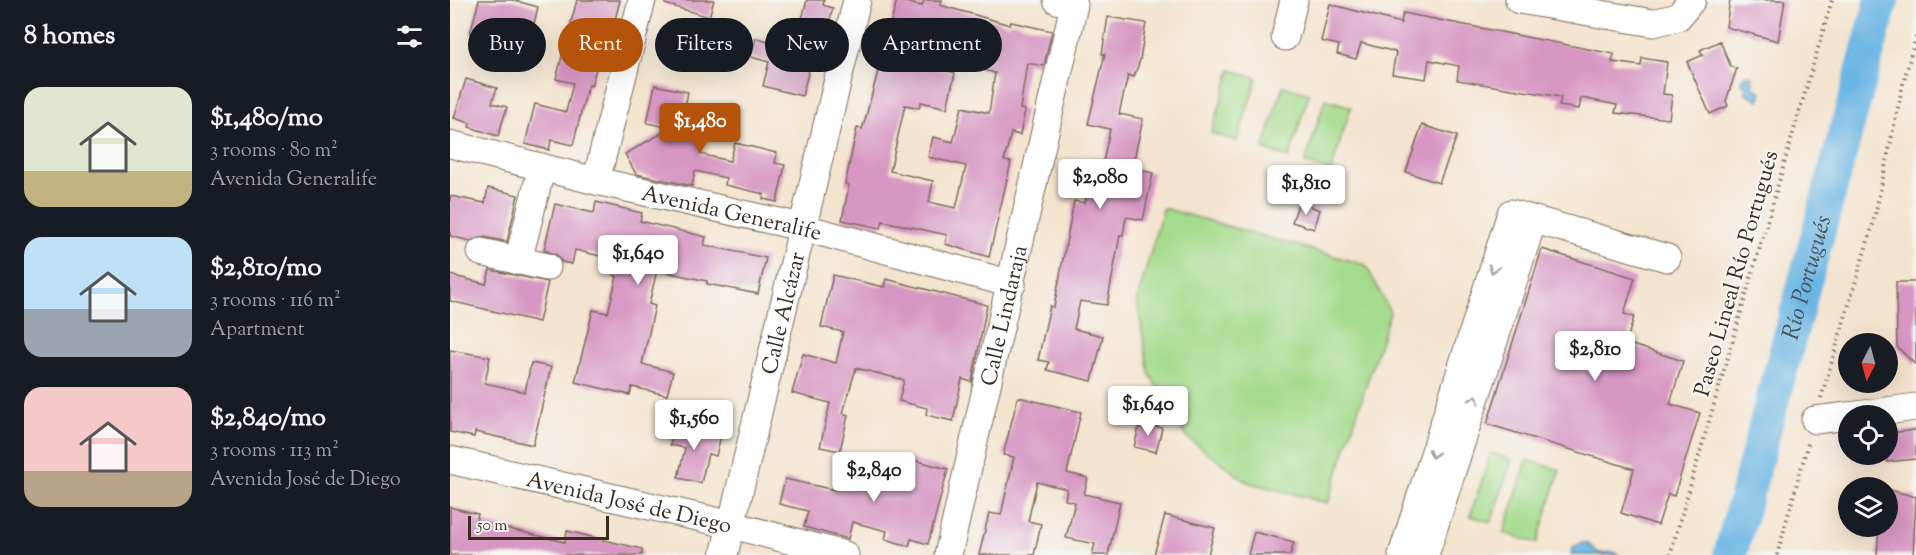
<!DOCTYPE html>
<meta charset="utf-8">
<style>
:root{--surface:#171b24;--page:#242831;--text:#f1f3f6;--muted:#9ea1a6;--accent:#b45309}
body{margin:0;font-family:"Sorts Mill Goudy",serif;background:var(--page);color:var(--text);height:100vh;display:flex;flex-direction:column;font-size:22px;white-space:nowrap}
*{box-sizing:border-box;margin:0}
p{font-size:20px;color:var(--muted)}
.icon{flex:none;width:33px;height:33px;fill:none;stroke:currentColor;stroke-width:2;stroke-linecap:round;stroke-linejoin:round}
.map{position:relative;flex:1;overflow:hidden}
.side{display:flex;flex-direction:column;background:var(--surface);width:450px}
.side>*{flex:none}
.top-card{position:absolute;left:18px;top:18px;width:570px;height:54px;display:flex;gap:12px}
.needle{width:39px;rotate:186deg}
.tools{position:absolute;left:1388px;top:333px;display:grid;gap:12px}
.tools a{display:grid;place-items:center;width:60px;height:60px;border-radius:50%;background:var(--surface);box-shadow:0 6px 24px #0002;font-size:30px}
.scale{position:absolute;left:18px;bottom:15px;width:141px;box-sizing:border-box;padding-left:6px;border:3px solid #3b2a1e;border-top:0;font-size:16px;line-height:21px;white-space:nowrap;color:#3b2a1e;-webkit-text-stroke:4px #f6f6f2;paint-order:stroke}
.price{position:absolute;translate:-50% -51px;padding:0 14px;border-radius:6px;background:#fff;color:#222;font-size:20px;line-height:39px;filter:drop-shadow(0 2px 3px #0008)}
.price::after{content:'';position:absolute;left:50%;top:36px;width:18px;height:14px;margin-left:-9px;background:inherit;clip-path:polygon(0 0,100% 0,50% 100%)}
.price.selected{background:var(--accent);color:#fff}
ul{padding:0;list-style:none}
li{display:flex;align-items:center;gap:18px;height:150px;padding:0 24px}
li span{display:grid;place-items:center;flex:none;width:168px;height:120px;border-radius:18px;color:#555}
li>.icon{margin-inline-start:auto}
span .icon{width:72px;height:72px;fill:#fffc;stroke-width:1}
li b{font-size:26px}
h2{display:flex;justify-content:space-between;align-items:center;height:72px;padding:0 24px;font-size:26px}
.chip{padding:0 21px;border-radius:27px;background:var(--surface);box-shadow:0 6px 24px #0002;font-size:21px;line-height:54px}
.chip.selected{background:var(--accent);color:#fff}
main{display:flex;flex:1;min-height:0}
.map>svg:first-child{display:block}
.green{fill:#a4db8c;stroke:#708255;stroke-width:1.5}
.water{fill:#6bb5e4;stroke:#537081;stroke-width:1.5}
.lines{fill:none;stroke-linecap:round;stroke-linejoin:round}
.river{stroke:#6bb5e4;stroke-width:34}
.building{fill:#d796c3;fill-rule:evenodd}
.minor-casing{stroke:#7c6b5c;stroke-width:29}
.path{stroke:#7c6b5c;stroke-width:4;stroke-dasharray:1.5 4.5;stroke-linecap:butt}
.minor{stroke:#fff;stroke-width:27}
.oneway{stroke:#a79f9a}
.labels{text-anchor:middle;stroke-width:4.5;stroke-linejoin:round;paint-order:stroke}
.street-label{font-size:22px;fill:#3b2a1e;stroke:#f6f6f2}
.water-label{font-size:24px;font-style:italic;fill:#495459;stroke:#f6f6f2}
</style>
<main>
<section class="side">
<h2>8 homes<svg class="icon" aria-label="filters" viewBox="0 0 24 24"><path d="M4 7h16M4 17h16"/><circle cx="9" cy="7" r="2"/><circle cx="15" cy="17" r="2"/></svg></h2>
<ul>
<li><span style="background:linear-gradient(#dfe7d0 70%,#c2b280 0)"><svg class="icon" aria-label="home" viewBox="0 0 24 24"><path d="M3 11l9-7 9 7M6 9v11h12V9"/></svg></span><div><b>$1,480/mo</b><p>3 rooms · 80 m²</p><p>Avenida Generalife</p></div></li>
<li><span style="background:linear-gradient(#bfe0f5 60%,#9aa5b1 0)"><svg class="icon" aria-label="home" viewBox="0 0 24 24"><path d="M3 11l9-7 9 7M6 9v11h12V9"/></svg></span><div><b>$2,810/mo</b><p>3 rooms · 116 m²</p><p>Apartment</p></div></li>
<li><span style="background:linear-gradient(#f6c9c9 70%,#b9a48a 0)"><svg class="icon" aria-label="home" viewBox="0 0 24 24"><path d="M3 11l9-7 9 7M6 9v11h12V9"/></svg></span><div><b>$2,840/mo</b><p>3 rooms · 113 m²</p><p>Avenida José de Diego</p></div></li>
</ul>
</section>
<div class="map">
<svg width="1466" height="555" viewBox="0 0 1466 555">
<rect width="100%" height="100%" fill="#f6f6f2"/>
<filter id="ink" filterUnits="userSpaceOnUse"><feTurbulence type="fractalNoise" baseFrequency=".0167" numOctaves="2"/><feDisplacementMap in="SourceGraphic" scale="12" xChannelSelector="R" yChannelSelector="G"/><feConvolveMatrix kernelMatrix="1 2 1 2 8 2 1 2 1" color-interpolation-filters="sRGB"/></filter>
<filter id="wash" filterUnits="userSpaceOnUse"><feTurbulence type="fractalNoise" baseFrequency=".008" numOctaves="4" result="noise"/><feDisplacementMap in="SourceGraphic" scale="24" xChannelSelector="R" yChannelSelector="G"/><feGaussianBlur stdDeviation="1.35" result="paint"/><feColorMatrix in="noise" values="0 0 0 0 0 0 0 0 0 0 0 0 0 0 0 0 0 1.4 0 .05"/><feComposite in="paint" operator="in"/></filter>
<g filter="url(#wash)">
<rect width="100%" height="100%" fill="#f4e4cf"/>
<path class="green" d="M781,70l26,8 -20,63 -26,-8z
M833,86l26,8 -20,64 -26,-9z
M875,99l26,8 -20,64 -26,-8z
M713,208l203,57 24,47 -62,191 -81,-21 -60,-45 -38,-64 -12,-72z
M1041,453l21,7 -21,62 -21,-6z
M1077,460l33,10 -23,73 -33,-10z"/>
<path class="water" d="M1295,75l7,1 2,12 8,4 -3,8 -14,-7 2,-5 -6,-7z
M1132,543h5l12,10 15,-1 5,3h-48l1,-6z"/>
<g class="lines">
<path class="river" id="s1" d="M1280,555l152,-555"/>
</g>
<g id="blocks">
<path class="building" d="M29,0h34l25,7 -7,30 -26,-7 -4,12 -31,-8z
M127,0h43l-17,68 -6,-2 -6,20 -3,-1 -15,60 -22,-5 -2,10 -24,-6 10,-40 31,8 7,-29 -17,-4z
M215,0h49l-5,17 -44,-13z
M357,0h17l-1,5 10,3 -6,22 -7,-2 -2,7 -19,-5z
M447,0l25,6 2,-6h18l-2,5 70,20 1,-3 41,9 -8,35 -17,-3 -7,46 5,1 -5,25 -9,-2 -7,28 7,1 -22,95 -44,-13 2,-9 -64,-14 -2,7 -39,-8 7,-35 -4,-1 12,-56 5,1 3,-9zM484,26l29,9 -8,27 40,11 -6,40 -27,-6 -9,35 -20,-5 -5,20 38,9 -10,42 -27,-6 4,-21 -43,-10 15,-66 14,3 2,-6 26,6 8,-35 -32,-8z
M1280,0h55l-7,41 -52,-14z
M880,4l71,19 2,-10 211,41 -2,8 29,4 1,-8 25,4 -4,32 9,1 -3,24 -54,-6 2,-8 -36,-7 -2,11 -20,-3 2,-9 -104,-17 2,-14 -30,-6 -3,19 -34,-5 4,-22 -35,-9 -5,16 -19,-5 2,-9 -18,-4z
M658,17l38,6 -6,37 -6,17 -6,-2 -9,39 24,5 -11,49 21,5 -10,47 -17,-3 -3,18h-3l-13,70 -27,-4 -6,28 29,7 -11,45 -45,-11 2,-8 -11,-2 12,-54 4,1 20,-106 11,2 9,-42 9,1 7,-33 -22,-5 17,-70h-3z
M249,36l34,8 -6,27 -48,-11 4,-18 14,4z
M306,38l37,9 -4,14 21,5 -8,30 -39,-10 6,-24 -18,-5z
M1270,41l11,26 6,1 -11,33 2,5 -18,8 -23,-52 16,-7 -3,-5z
M16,79l31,9 -5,15 15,4 -9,29 -29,-9 1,-4 -16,-5z
M205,85l33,7 -9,43 24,6 -3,13 30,7 5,-18 42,10 -2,10 10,2 -8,37 -14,-3 1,-5 -39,-9 1,-7 -31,-7 -3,15 -56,-12 -11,-20 46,-26 -24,-5z
M972,125l35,11 -18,47 -33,-11z
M38,188l30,7 -11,47 -23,-5 -14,4 -20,-5v-40l35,7z
M146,202l46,11 -2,8 66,16 -2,8 62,13 -8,36 -51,-10v-3l-50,-11 -8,34 6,2 -13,58 31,8 -6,23 -35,-8 -2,8 -55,-13 18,-72 15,3 9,-37 -4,-1 4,-15 -42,-10 -3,14 -10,-2 -5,-7 -13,-5 11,-46 39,9z
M849,202l21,8 -6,19 -22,-7z
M1092,249l93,29 -11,36 10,3 -8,26 57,18 -13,43 30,9 -26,83 -6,-2 -10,31 -37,-12 13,-44 -147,-45z
M40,270l58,12 -9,40 -89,-21v-26l36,9z
M383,275l51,12 2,-8 101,26 -15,77 -10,-3 -9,42 -27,-6 1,-7 -28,-7 5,-21 -48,-12 -13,45 5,2 -8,36 -20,-4 10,-44 -38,-10 11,-39 33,9 7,-31 -22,-5z
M1446,282h20v83l-19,-18z
M0,350l40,7 -5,26 40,9 6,-29 20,4 -18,78 -58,-13 -1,5 -24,-5z
M568,397l63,15 -14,61 21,5 -4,16 36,8 -12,53h-16l3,-11 -29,-6 9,-36 -10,-2 2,-11 -30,-7 -9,39 13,3 -7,31h-55l10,-42 12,2 13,-58 -11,-2z
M690,423l22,5 -6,24 -22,-5z
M225,424l46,11 -5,21 -8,-2 -7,29 -23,-5 7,-30 -15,-3z
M1466,430v29l-29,3v-29z
M456,458l42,11 -20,75 -17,-5 -2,7 -24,-7 2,-8 -35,-9 -4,17 -15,-4 -29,-8 4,-16 -29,-7 6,-25 50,11 4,-17 30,7 3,-11 29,7z
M1437,489l29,8 -3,58h-36l2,-29h8z
M0,507l28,7 -2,7 89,21 2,-11 75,18v6h-192z
M715,515l50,13 -7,27h-54z
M804,532l40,10 -4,13h-42z"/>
</g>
</g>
<g filter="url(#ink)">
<use href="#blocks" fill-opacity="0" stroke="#7c6b5c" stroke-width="1.5"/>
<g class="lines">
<g class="minor-casing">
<g id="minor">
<path d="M1069,0l134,23 25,-6 14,-17"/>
<path d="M835,37l9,-37"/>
<path id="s2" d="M0,144l146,37 205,46 211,57"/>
<path d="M146,181l46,-181"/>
<path d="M31,252l66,15"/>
<path d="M68,261l24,-94"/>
<path d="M1399,416l67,-9"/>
<path d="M1365,420l33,-4"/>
<path id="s3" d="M0,460l282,65 113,30"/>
<path id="s4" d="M274,555l133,-555"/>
<path id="s5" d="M498,555l126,-550 -17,-5"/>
<path d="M952,555l109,-342 156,45"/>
<path d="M975,555l108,-335"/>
</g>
</g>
<path class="path" d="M1371,398l52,-174 30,-140 13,-47
M1220,555l162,-555
M1327,555l32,-115"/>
<use href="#minor" class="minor"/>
</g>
<defs><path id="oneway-chevron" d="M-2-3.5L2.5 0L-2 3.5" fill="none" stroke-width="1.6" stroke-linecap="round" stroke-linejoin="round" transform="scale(1.5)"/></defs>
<g class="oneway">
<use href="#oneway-chevron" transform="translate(1043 269) rotate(108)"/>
<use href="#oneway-chevron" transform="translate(1025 399) rotate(-72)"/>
<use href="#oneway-chevron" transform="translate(983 454) rotate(108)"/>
</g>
</g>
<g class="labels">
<g class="street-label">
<text dy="8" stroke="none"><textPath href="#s2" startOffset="290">Avenida Generalife</textPath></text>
<text transform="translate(1285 273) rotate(-74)" y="8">Paseo Lineal Río Portugués</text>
<text dy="8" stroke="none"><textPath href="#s4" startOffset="249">Calle Alcázar</textPath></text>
<text dy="8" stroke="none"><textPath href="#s5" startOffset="246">Calle Lindaraja</textPath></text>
<text dy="8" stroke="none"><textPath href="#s3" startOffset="184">Avenida José de Diego</textPath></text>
</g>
<g class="water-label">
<text dy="8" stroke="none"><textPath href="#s1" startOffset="288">Río Portugués</textPath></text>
</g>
</g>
</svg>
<div class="tools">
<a><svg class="needle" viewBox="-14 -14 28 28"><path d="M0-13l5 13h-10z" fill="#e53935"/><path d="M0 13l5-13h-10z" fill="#9ea1a6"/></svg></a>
<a><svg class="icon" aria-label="locate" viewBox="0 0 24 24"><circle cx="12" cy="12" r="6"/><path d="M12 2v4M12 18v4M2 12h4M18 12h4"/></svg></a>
<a><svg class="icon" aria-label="layers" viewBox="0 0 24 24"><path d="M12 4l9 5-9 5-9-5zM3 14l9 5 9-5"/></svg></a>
</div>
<div class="scale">50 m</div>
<b class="price selected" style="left:250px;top:154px">$1,480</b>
<b class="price" style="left:650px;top:210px">$2,080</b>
<b class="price" style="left:856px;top:216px">$1,810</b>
<b class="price" style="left:188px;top:286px">$1,640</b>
<b class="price" style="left:1145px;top:382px">$2,810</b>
<b class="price" style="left:698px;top:437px">$1,640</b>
<b class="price" style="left:244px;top:451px">$1,560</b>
<b class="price" style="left:424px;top:503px">$2,840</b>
<div class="top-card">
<a class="chip">Buy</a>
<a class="chip selected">Rent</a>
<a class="chip">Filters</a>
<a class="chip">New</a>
<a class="chip">Apartment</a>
</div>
</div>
</main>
